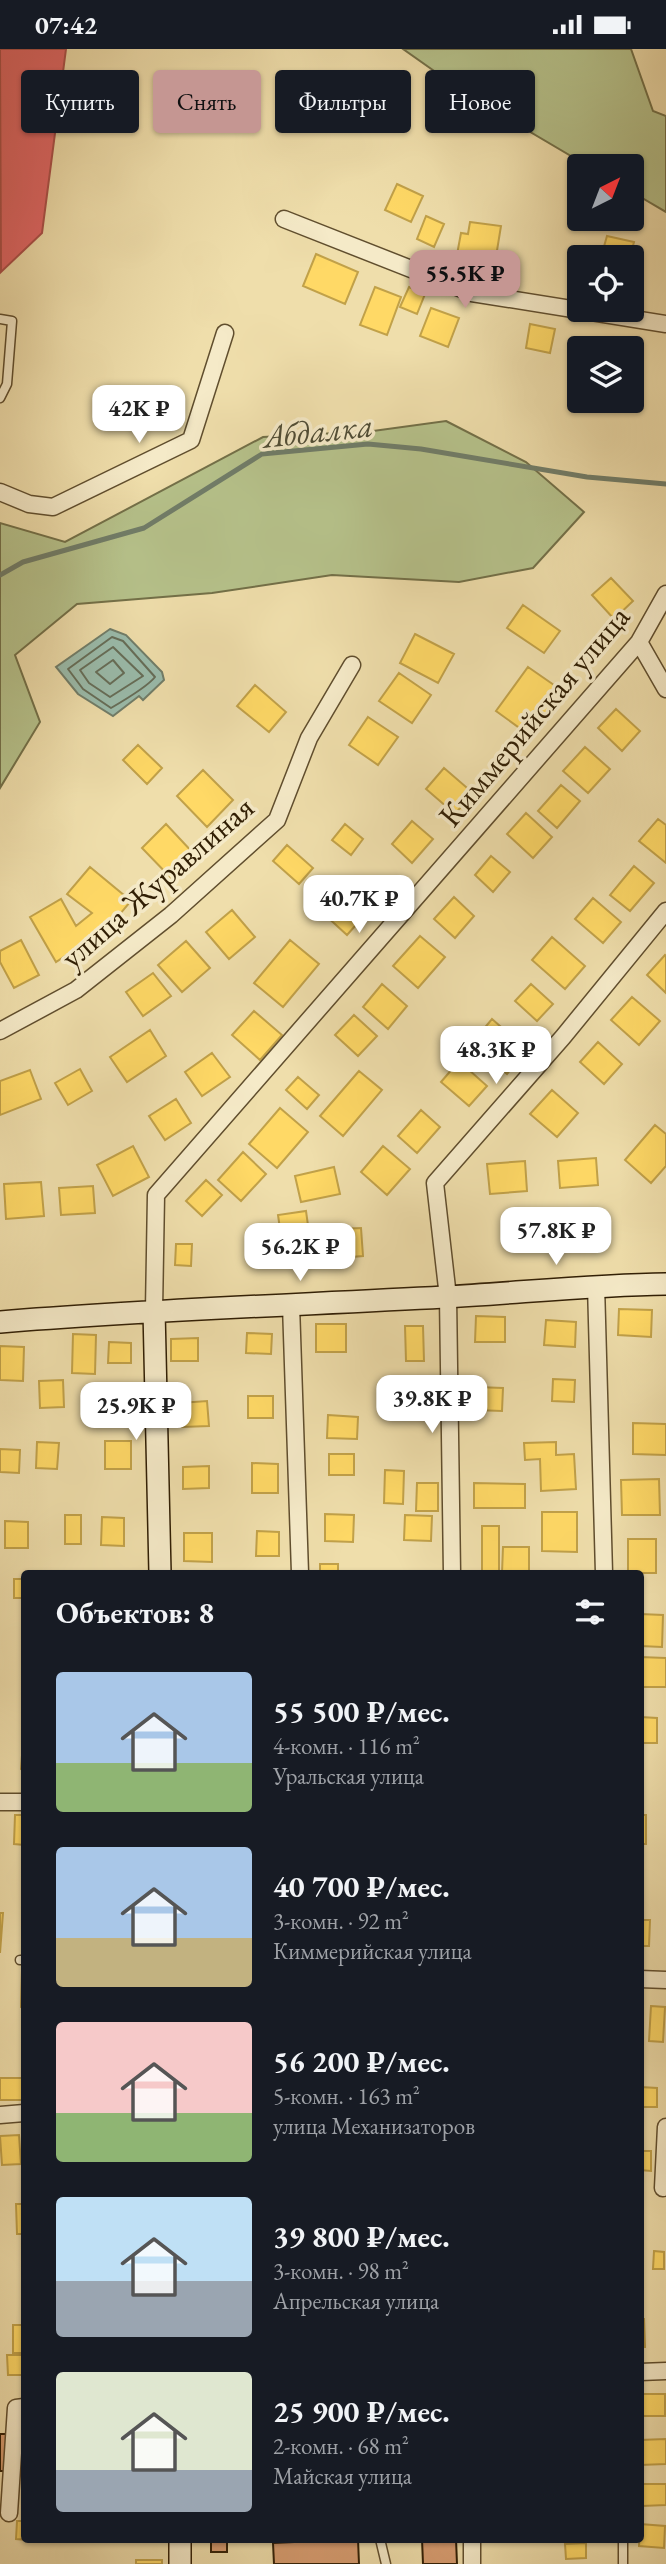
<!DOCTYPE html>
<html lang="ru">
<meta charset="utf-8">
<style>
:root{--surface:#171b24;--page:#20242c;--text:#f1f3f6;--muted:#9ea1a6;--accent:#c59692}
body{margin:0;font-family:"EB Garamond",serif;background:var(--page);color:var(--text);height:100vh;display:flex;flex-direction:column;font-size:26px;white-space:nowrap}
*{box-sizing:border-box;margin:0}
p{font-size:23px;color:var(--muted)}
.icon{flex:none;width:38px;height:38px;fill:none;stroke:currentColor;stroke-width:2;stroke-linecap:round;stroke-linejoin:round}
.map{position:relative;flex:1;overflow:hidden}
.sheet{position:absolute;left:21px;top:1521px;width:623px;height:973px;display:flex;flex-direction:column;background:var(--surface);border-radius:7px;box-shadow:0 2px 5px #0004}
.sheet>*{flex:none}
.hud{position:absolute;left:21px;top:21px;width:625px;height:63px;display:flex;gap:14px}
.needle{width:46px;rotate:42deg}
.controls{position:absolute;left:567px;top:105px;display:grid;gap:14px}
.controls a{display:grid;place-items:center;width:77px;height:77px;border-radius:7px;background:var(--surface);box-shadow:0 2px 5px #0004;font-size:35px}
.price{position:absolute;translate:-50% -60px;padding:0 16px;border-radius:14px;background:#fff;color:#222;font-size:23px;line-height:46px;filter:drop-shadow(0 2px 4px #0008)}
.price::after{content:'';position:absolute;left:50%;top:42px;width:21px;height:16px;margin-left:-10px;background:inherit;clip-path:polygon(0 0,100% 0,50% 100%)}
.price.current{background:var(--accent);color:#111}
ul{padding:0;list-style:none}
li{display:flex;align-items:center;gap:21px;height:175px;padding:0 35px}
li span{display:grid;place-items:center;flex:none;width:196px;height:140px;border-radius:7px;color:#555}
li>.icon{margin-inline-start:auto}
span .icon{width:84px;height:84px;fill:#fffc;stroke-width:1}
li b{font-size:30px}
h2{display:flex;justify-content:space-between;align-items:center;height:84px;padding:0 35px;font-size:30px}
.pill{padding:0 24px;border-radius:7px;background:var(--surface);box-shadow:0 2px 5px #0004;font-size:24px;line-height:63px}
.pill.current{background:var(--accent);color:#111}
.status{display:flex;justify-content:space-between;align-items:center;height:49px;padding:0 35px;background:var(--surface);direction:ltr}
.status svg{height:19px;fill:currentColor}
.map>svg:first-child{display:block}
.green{fill:#b6c28b;stroke:#737048;stroke-width:2}
.water{fill:#9abcac;stroke:#707d69;stroke-width:2}
.homes{fill:#ffd966;stroke:#c1a149;stroke-width:2}
.shops{fill:#e06666;stroke:#ab5049;stroke-width:2}
.lines{fill:none;stroke-linecap:round;stroke-linejoin:round}
.shore{stroke:#656d58;stroke-width:2}
.stream{stroke:#707d69;stroke-width:5}
.building{fill:#d79c70;stroke:#301e04;stroke-width:2}
.lane-casing{stroke:#604e2e;stroke-width:11}
.street-casing{stroke:#604e2e;stroke-width:19}
.secondary-casing{stroke:#301e04;stroke-width:24}
.lane{stroke:#f5eac8;stroke-width:8}
.street{stroke:#f5eac8;stroke-width:16}
.secondary{stroke:#f5eac8;stroke-width:21}
.labels{text-anchor:middle;stroke-width:7;stroke-linejoin:round;paint-order:stroke}
.street-label{font-size:32px;fill:#301e04;stroke:#f5eac8}
.water-label{font-size:33px;font-style:italic;fill:#504d36;stroke:#f5eac8}
</style>
<div class="status"><b>07:42</b><svg viewBox="0 0 49 12"><path d="M0 12V9h3v3zM5 12V6h3v6zM10 12V3h3v9zM15 12V0h3v12zM26 1h20v11H26zM47 4h2v5h-2z"/></svg></div>
<div class="map">
<svg width="666" height="2515" viewBox="0 0 666 2515">
<rect width="100%" height="100%" fill="#efdeab"/>
<filter id="stains"><feTurbulence type="fractalNoise" baseFrequency=".00286" numOctaves="4"/><feColorMatrix values="0 0 0 0 .2 0 0 0 0 .09 0 0 0 0 .02 0 0 0 .5 -.17"/></filter>
<radialGradient id="worn" r=".72"><stop offset=".6" stop-color="#630" stop-opacity="0"/><stop offset="1" stop-color="#630" stop-opacity=".3"/></radialGradient>
<path class="green" d="M403,0h228l22,62 13,5v96l-34,-20v-26h-44l-117,-69z
M446,372l80,41 58,50 -51,56 -74,14 -127,-7 -120,18 -135,11 -62,51 25,67 -40,66v-265l65,19 198,-105 110,-6z"/>
<path class="water" d="M110,580l16,6 36,37 2,8 -21,20 -4,-4 -26,20 -35,-22 -22,-27z"/>
<path class="homes" d="M397,135l26,12 -12,26 -26,-12z
M426,167l18,8 -10,23 -17,-8z
M470,173l31,4 -8,49 -18,-3 2,-9 -21,-3 5,-27 7,1z
M607,187l27,6 -4,15h-29z
M316,205l42,18 -13,32 -42,-18z
M375,238l26,10 -14,38 -27,-10z
M409,238l16,7 -8,20 -17,-7z
M431,259l28,10 -11,29 -28,-11z
M530,275l25,5 -5,24 -24,-5z
M611,529l22,23 -19,18 -22,-24z
M523,556l37,26 -16,22 -37,-25z
M415,585l39,20 -16,29 -38,-20z
M528,618l36,25 -32,45 -36,-26z
M399,624l32,22 -19,28 -33,-22z
M255,636l31,27 -17,20 -32,-26z
M616,660l24,22 -18,20 -24,-23z
M368,668l30,20 -20,28 -29,-20z
M138,696l24,23 -15,16 -24,-24z
M585,698l25,22 -22,24 -25,-22z
M444,719l29,25 -18,21 -29,-25z
M203,721l30,30 -26,27 -30,-31z
M561,736l19,16 -23,27 -19,-17z
M526,764l26,24 -19,21 -26,-24z
M658,770l8,6v38l-27,-22z
M412,772l21,18 -21,24 -20,-19z
M166,775l29,31 -24,23 -29,-30z
M345,775l18,15 -12,16 -19,-15z
M287,796l26,23 -14,16 -26,-23z
M491,807l19,16 -17,20 -18,-17z
M634,817l20,17 -24,28 -20,-16z
M90,818l41,34 -22,26 -53,35 -26,-45 31,-18 15,27 16,-13 -25,-19z
M342,847l22,20 -17,19 -22,-20z
M454,848l20,19 -19,22 -21,-19z
M593,849l28,24 -18,21 -28,-24z
M232,861l23,27 -26,22 -23,-27z
M420,887l25,21 -27,31 -25,-22z
M552,888l33,29 -20,23 -33,-29z
M21,891l18,35 -25,13 -14,-26v-11z
M290,891l29,24 -36,43 -29,-24z
M186,892l24,27 -28,24 -24,-27z
M665,906l1,1v37l-19,-18z
M153,924l18,23 -28,20 -17,-24z
M382,935l25,22 -19,23 -25,-22z
M531,935l22,20 -16,17 -22,-20z
M632,948l28,24 -21,24 -28,-25z
M254,962l28,24 -22,25 -28,-25z
M354,966l23,21 -19,20 -23,-21z
M492,970l35,31 -20,24 -35,-31z
M150,981l16,26 -39,26 -17,-25z
M598,993l24,22 -18,20 -24,-22z
M212,1004l18,24 -28,19 -17,-24z
M459,1012l28,25 -18,20 -28,-24z
M80,1020l12,22 -24,14 -13,-22z
M30,1021l11,29 -41,16v-34z
M359,1022l23,19 -39,46 -23,-20z
M298,1028l21,18 -12,14 -21,-19z
M552,1041l26,23 -21,24 -27,-23z
M176,1050l15,24 -26,17 -16,-24z
M280,1059l28,24 -31,36 -28,-24z
M421,1061l19,17 -23,26 -19,-17z
M655,1076l11,9v32l-15,17 -26,-23z
M133,1097l16,31 -36,19 -16,-31z
M383,1097l27,23 -23,26 -26,-23z
M243,1103l23,22 -25,27 -23,-21z
M596,1109l2,27 -38,3 -2,-27z
M525,1112l2,30 -37,3 -3,-30z
M334,1118l6,27 -39,8 -6,-26z
M206,1131l16,15 -20,21 -16,-15z
M41,1133l3,34 -38,3 -2,-35z
M93,1137l2,27 -34,2 -2,-27z
M306,1162l6,43 -28,3 -6,-42z
M361,1179l2,28 -24,2 -2,-29z
M176,1195h16l-1,22 -16,-1z
M619,1260l33,1 -1,27 -33,-2z
M476,1267l29,1v25h-30z
M546,1271l30,2 -1,25 -31,-2z
M316,1275h30v28h-30z
M405,1277h18l1,35h-18z
M247,1284l25,1 -1,20 -25,-1z
M73,1285l23,1 -1,39 -23,-1z
M198,1289v23h-27v-22z
M109,1293l22,1v20h-23z
M0,1297l24,1 -1,34 -23,-1z
M553,1330l22,1 -1,22 -22,-1z
M63,1331l1,27 -24,1 -1,-27z
M476,1338l27,1 -1,23 -27,-1z
M406,1340h20l1,29h-21z
M248,1347h25v22h-25z
M207,1352l2,25 -27,1 -2,-24z
M328,1366l30,2 -1,22 -30,-1z
M633,1374l33,1v31l-33,-1z
M105,1392h26v28h-26z
M37,1393l22,1 -2,26 -21,-1z
M556,1393v13l18,-1 2,35 -35,2 -1,-32 -15,1 -1,-17z
M0,1400l20,1 -1,23 -19,-1z
M329,1405h25v21h-25z
M252,1414l26,1v29h-26z
M209,1417v22l-26,1v-22z
M385,1421l19,1 -1,33 -19,-1z
M659,1430l1,36h-38l-1,-35z
M417,1434h21v28h-22z
M474,1434l51,1v24h-51z
M542,1463h35v40l-35,-1z
M325,1465l29,1 -1,27 -28,-1z
M65,1466h16v29h-16z
M405,1466l27,1 -1,25 -27,-1z
M102,1468l22,1v28l-23,-1z
M5,1472l23,1v26h-23z
M482,1477h17v47h-17z
M257,1482l22,1v24h-23z
M184,1484h28v29l-28,-1z
M628,1490h28v34h-28z
M503,1498h26v26h-27z
M320,1515h18v9h-18z
M14,1530h10v19h-10z
M640,1565l23,1 -1,32 -22,-1z
M640,1608l26,1v29h-26z
M640,1668l17,1v25h-17z
M23,1693h1v28l-3,-1z
M15,1766h9v30l-10,-1z
M640,1766h6v29h-6z
M0,1864h3l-3,40z
M640,1871h10l-1,26h-9z
M22,1921l2,1v37l-3,-1z
M651,1957l14,1 -2,35 -14,-1z
M0,2029h24v22h-24z
M640,2038l17,1v19h-17z
M19,2086l2,29 -19,1 -2,-29z
M640,2102h11v20l-11,-1z
M16,2155h8v30h-7z
M654,2202l10,1v17h-11z
M640,2270h4l1,28h-5z
M13,2276h11v28h-11z
M7,2306h17v20h-16z
M640,2345h25v22h-25z
M666,2390v25l-26,1v-25z
M641,2435h25v21l-24,1z
M17,2472h7v18l16,2 -24,-2z
M640,2475l25,2 -1,22 -25,-2z
M586,2494v15l-20,1 -1,-15z
M136,2511h26v4h-26z"/>
<path class="shops" d="M0,0h66l-24,184 -41,39z"/>
<g class="lines">
<path class="shore" d="M112,588l11,4 32,36c-7,9 -32,24 -44,31l-28,-19 -15,-20z
M113,598l30,29 -33,21 -21,-14 -9,-13z
M113,611l11,13 -14,11 -14,-12z"/>
<path class="stream" d="M0,526l23,-13 121,-34 118,-74 106,-10 53,5 166,28 79,7"/>
</g>
<path class="building" d="M0,2385h11l1,37h-12z
M211,2490h16v13h-16z
M358,2490l1,25h-85l-1,-21z
M422,2490h34l1,25h-34z"/>
<g class="lines">
<g class="lane-casing">
<path id="lane" d="M0,270l12,2 -5,63 -7,14
M20,1911h4
M380,2490l6,25
M623,2490v25"/>
</g>
<g class="street-casing">
<path id="street" d="M284,170l188,74 194,31
M0,443l29,12 24,3 138,-67 34,-107
M639,593l27,47
M0,982l76,-41 95,-75 106,-95 32,-82 43,-73
M596,1236l8,288
M291,1256l9,268
M154,1261l2,-115 483,-553 27,-48
M452,1524l-4,-276 -13,-114 128,-146 103,-126
M0,1753h24
M640,1930l26,1
M0,2066l24,-2
M663,2139l3,-61
M640,2323l26,-1
M9,2464l7,-105 8,-1
M472,2490v25"/>
</g>
<g class="secondary-casing">
<path id="secondary" d="M154,1261l6,263
M0,1273c148,-12 296,-17 444,-25 74,-4 148,-12 222,-13
M180,2490v25"/>
</g>
<use href="#lane" class="lane"/>
<use href="#street" class="street"/>
<use href="#secondary" class="secondary"/>
</g>
<g class="labels">
<g class="street-label">
<text transform="translate(534 667) rotate(-50)" y="11">Киммерийская улица</text>
<text transform="translate(157 833) rotate(-41)" y="11">улица Журавлиная</text>
</g>
<g class="water-label">
<text transform="translate(318 381) rotate(-6)" y="12">Абдалка</text>
</g>
</g>
<rect width="100%" height="100%" filter="url(#stains)"/>
<rect width="100%" height="100%" fill="url(#worn)"/>
</svg>
<div class="controls">
<a><svg class="needle" viewBox="-14 -14 28 28"><path d="M0-13l5 13h-10z" fill="#e53935"/><path d="M0 13l5-13h-10z" fill="#9ea1a6"/></svg></a>
<a><svg class="icon" aria-label="locate" viewBox="0 0 24 24"><circle cx="12" cy="12" r="6"/><path d="M12 2v4M12 18v4M2 12h4M18 12h4"/></svg></a>
<a><svg class="icon" aria-label="layers" viewBox="0 0 24 24"><path d="M12 4l9 5-9 5-9-5zM3 14l9 5 9-5"/></svg></a>
</div>
<b class="price current" style="left:465px;top:261px">55.5K ₽</b>
<b class="price" style="left:139px;top:396px">42K ₽</b>
<b class="price" style="left:359px;top:886px">40.7K ₽</b>
<b class="price" style="left:496px;top:1037px">48.3K ₽</b>
<b class="price" style="left:556px;top:1218px">57.8K ₽</b>
<b class="price" style="left:300px;top:1234px">56.2K ₽</b>
<b class="price" style="left:432px;top:1386px">39.8K ₽</b>
<b class="price" style="left:136px;top:1393px">25.9K ₽</b>
<div class="hud">
<a class="pill">Купить</a>
<a class="pill current">Снять</a>
<a class="pill">Фильтры</a>
<a class="pill">Новое</a>
</div>
<section class="sheet">
<h2>Объектов: 8<svg class="icon" aria-label="filters" viewBox="0 0 24 24"><path d="M4 7h16M4 17h16"/><circle cx="9" cy="7" r="2"/><circle cx="15" cy="17" r="2"/></svg></h2>
<ul>
<li><span style="background:linear-gradient(#a9c7e8 65%,#8fb573 0)"><svg class="icon" aria-label="home" viewBox="0 0 24 24"><path d="M3 11l9-7 9 7M6 9v11h12V9"/></svg></span><div><b>55 500 ₽/мес.</b><p>4-комн. · 116 m²</p><p>Уральская улица</p></div></li>
<li><span style="background:linear-gradient(#a9c7e8 65%,#c2b280 0)"><svg class="icon" aria-label="home" viewBox="0 0 24 24"><path d="M3 11l9-7 9 7M6 9v11h12V9"/></svg></span><div><b>40 700 ₽/мес.</b><p>3-комн. · 92 m²</p><p>Киммерийская улица</p></div></li>
<li><span style="background:linear-gradient(#f6c9c9 65%,#8fb573 0)"><svg class="icon" aria-label="home" viewBox="0 0 24 24"><path d="M3 11l9-7 9 7M6 9v11h12V9"/></svg></span><div><b>56 200 ₽/мес.</b><p>5-комн. · 163 m²</p><p>улица Механизаторов</p></div></li>
<li><span style="background:linear-gradient(#bfe0f5 60%,#9aa5b1 0)"><svg class="icon" aria-label="home" viewBox="0 0 24 24"><path d="M3 11l9-7 9 7M6 9v11h12V9"/></svg></span><div><b>39 800 ₽/мес.</b><p>3-комн. · 98 m²</p><p>Апрельская улица</p></div></li>
<li><span style="background:linear-gradient(#dfe7d0 70%,#9aa5b1 0)"><svg class="icon" aria-label="home" viewBox="0 0 24 24"><path d="M3 11l9-7 9 7M6 9v11h12V9"/></svg></span><div><b>25 900 ₽/мес.</b><p>2-комн. · 68 m²</p><p>Майская улица</p></div></li>
</ul>
</section>
</div>
